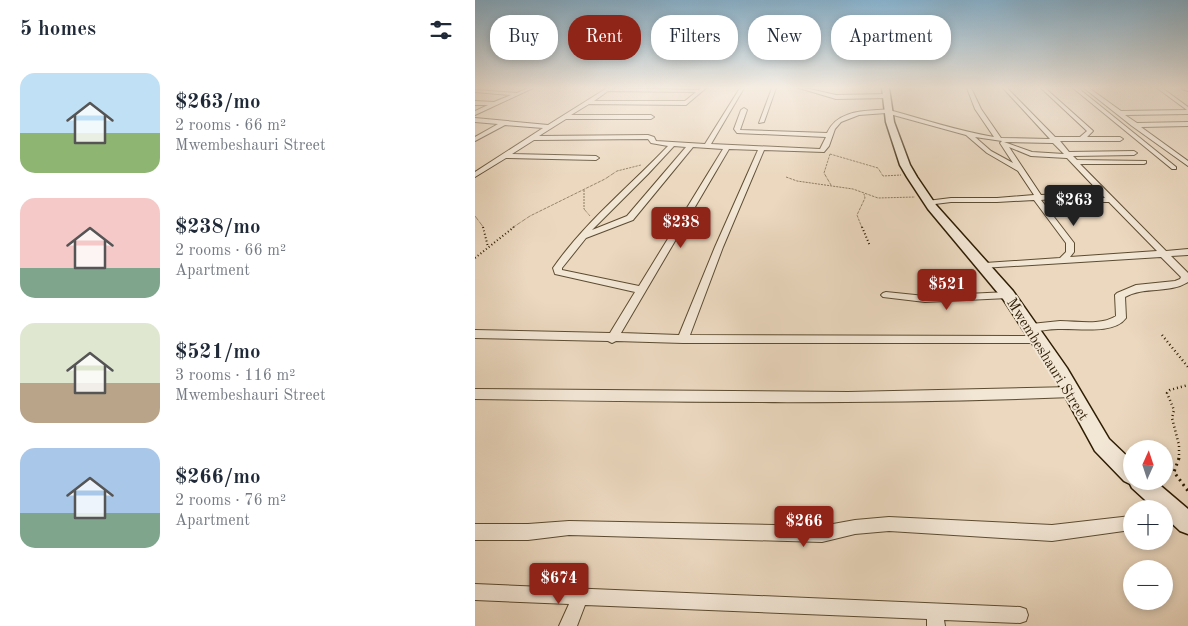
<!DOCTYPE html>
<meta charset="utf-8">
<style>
:root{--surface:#fff;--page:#f2f2f3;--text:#1f2937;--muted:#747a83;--accent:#8f2418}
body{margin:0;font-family:"Old Standard TT",serif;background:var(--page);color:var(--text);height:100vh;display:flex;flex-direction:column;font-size:19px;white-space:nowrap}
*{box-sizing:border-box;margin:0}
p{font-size:16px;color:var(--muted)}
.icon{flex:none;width:28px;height:28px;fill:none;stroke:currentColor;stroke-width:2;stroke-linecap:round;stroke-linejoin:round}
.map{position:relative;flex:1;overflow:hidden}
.side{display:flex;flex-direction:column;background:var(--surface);width:475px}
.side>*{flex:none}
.top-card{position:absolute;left:15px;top:15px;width:475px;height:45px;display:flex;gap:10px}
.needle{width:32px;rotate:3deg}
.fabs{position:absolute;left:648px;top:440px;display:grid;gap:10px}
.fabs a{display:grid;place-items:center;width:50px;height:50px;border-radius:50%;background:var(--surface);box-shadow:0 2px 8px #0003;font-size:25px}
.price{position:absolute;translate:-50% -42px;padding:0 11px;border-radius:5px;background:var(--accent);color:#fff;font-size:16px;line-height:32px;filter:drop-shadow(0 1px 2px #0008)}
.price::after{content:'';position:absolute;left:50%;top:30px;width:15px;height:11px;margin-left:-8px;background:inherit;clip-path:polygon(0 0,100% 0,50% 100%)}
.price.current{background:#222;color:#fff}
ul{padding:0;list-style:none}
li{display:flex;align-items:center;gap:15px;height:125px;padding:0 20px}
li span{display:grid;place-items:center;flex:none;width:140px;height:100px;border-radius:15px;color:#555}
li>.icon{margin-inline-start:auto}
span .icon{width:60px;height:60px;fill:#fffc;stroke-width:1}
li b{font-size:21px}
h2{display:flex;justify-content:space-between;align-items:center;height:60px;padding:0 20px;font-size:21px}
.chip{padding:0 18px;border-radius:20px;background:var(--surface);box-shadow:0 2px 8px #0003;font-size:18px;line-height:45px}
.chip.current{background:var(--accent);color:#fff}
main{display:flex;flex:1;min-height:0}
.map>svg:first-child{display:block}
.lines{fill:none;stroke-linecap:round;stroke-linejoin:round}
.street-casing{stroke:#5d4c32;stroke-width:2}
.secondary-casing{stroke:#2e1d03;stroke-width:3}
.path-far3{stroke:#2e1d03;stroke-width:1;stroke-dasharray:0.5 1;stroke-linecap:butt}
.path-far2{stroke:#2e1d03;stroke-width:2;stroke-dasharray:1 2.5;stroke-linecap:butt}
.path-far1{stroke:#2e1d03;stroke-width:2.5;stroke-dasharray:1 3;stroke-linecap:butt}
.path{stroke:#2e1d03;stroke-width:3;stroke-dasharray:2 4;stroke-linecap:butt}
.street{fill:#f2e6d5;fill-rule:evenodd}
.secondary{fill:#f2e6d5;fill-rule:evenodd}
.labels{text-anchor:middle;stroke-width:4;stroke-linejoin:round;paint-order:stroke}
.street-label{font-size:15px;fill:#2e1d03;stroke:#f2e6d5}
</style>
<main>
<section class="side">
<h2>5 homes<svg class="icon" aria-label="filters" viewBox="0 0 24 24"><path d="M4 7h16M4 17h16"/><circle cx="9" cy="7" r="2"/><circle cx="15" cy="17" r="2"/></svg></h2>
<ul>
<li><span style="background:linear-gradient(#bfe0f5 60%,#8fb573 0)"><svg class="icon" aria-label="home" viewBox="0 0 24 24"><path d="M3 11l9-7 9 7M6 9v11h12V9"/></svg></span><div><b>$263/mo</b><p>2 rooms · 66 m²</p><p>Mwembeshauri Street</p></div></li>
<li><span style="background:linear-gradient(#f6c9c9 70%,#7fa58c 0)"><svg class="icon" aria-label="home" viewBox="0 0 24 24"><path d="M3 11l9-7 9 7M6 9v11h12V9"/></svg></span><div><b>$238/mo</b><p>2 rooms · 66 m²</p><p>Apartment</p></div></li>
<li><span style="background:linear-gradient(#dfe7d0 60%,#b9a48a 0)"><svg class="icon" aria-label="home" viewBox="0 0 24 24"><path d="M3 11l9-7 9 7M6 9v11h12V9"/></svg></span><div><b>$521/mo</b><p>3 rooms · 116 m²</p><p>Mwembeshauri Street</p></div></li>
<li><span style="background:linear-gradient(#a9c7e8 65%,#7fa58c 0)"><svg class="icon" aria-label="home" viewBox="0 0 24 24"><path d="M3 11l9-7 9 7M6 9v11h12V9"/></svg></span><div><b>$266/mo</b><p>2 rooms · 76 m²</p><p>Apartment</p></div></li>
</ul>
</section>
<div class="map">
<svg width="713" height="626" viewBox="0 0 713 626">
<rect width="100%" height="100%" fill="#ebd8bf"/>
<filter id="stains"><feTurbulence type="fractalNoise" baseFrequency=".004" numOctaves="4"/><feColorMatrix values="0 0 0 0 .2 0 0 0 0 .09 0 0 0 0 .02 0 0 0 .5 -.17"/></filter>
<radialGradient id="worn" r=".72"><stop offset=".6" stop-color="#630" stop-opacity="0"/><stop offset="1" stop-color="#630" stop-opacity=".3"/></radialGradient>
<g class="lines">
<g class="street-casing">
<path id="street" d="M53,88h5l-58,27v-4l13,-6h-13v-4l19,1 17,-7 -36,-3v-2l42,3z
M132,88l92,2 2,-2h5l-20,17 -97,-1 -18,11h80l3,2 -3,2h-85l-27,17 109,-1 6,2 2,4 49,3 35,-56h4l-33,56 109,5 6,-12 -89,-4 -3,-4 7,-19 3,-2 3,2 -7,20 87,3c9,-20 31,-22 50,-23 4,0 9,-1 12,0 34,9 69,21 105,27l-19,-28 -8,-21h4l10,21 20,29 49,1 -47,-51h4l48,49h25l7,-6 -46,-43h4l47,42 1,1 -6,6h33l3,2 -3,2h-60l9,11 65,-1 3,2 -3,2 -61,1 4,4 69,1v2l-2,1h-64l86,87 22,-2v6l-17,1 17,17v9c-19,12 -43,4 -63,15l1,21c-12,17 -49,10 -68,11 -9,0 -18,2 -27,3l-4,-1 -1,-3 1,-3 4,-1c10,-1 19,-2 29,-3 18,0 40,5 56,-5l-1,-21 2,-2 19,-8 39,-4 5,-2 1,-2 -20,-20 -179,11 -1,-2 1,-2 3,-1 75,-5 6,-6v-9l-32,-43 -37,2h-46l-24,3v-4l24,-3h46l37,-3 -16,-24 -31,-18 -21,-18 -80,-22 -27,2 -18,7 -6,7 -6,17 -5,6 -60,-2 -41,97 -33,88 349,1 4,1 1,3 -1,3h-360l-67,-2 -4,2 -4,-2 -133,-3v-8l135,3 25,-41 -80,-18 -2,-6c32,-46 76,-81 115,-122l-17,-3 -3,-4 -114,1 -22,14 84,2 3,2 -3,2 -90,-2 -31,19v-5l68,-44 -38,-3 -30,16v-4l23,-13 -23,-2v-4l73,7zM133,91l88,1 -11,9h-91zM500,137l27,4 -2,2 13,20 -22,-12zM529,142l49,1 11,11 -32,-2zM199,146l12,1 -59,69 -35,14 56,-56zM218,147l30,2 -84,137 -77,-16v-2l24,-30 47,-18zM534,147l22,9 36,2 38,40h-30l-14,-4 -20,1zM254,149l29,1 -43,97 -36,88 -58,-2zM586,198l14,4h34l48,49 -87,6 4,-5v-9l-33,-43z
M297,88h4l-12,34 -5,1z
M324,88h6l31,7 51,-1 3,2 -3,2 -51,1z
M598,88h5l98,79v2h-4z
M609,88h5l32,23 66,-1 -30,-22h5l26,19v7l-63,1 12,8 51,-1v4l-47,1 47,34v5l-56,-40z
M707,88h6v3l-6,-2z
M411,292l39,4 83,-4 5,3 -5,3 -83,4 -42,-5 -2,-2 2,-2z
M597,387l4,1 2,4 -2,4 -4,1c-199,8 -398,5 -597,2v-10l373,3z
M656,516v14l-79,11 -163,-10 -34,3 -33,8 -253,-7 -41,5h-53v-16h53l41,-3 253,5 33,-6 34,-3 163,8z
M0,584l545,23 6,2 2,6 -2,6 -6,2 -76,-3 1,6h-18v-7l-342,-14 -8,21h-18l10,-22 -94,-4z"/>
</g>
<g class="secondary-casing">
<path id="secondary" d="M407,88h7l5,34 16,43 7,12 19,28 77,86 54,77 42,71 22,21v21h24l33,28v25l-8,-3 -16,-15v-7h-9l-23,-21 -2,-4 -6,-3 -29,-30 -40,-73 -52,-79 -75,-90 -21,-32 -7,-12 -14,-43z"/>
</g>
<path class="path-far3" d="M355,154l48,14 5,8 18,-1
M355,154l-6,19 7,12
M311,177l11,4 56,8 25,9 37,-1
M109,190v19l6,7
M0,216l9,12
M37,228l18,-12 75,-37 12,-8 24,-6
M387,228l-5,-13 8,-17 -1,-4"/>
<path class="path-far2" d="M8,227l5,20
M387,227l8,19
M0,258l39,-31"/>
<path class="path-far1" d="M687,335l26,32
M704,459v-14l-7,-27 2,-8 -7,-17 3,-3 18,-5"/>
<path class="path" d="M704,458l-5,14 14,19"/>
<use href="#street" class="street"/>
<use href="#secondary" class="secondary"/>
</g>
<linearGradient id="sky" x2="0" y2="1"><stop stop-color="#88b6d4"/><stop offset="0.5" stop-color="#f6ede2"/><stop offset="1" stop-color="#f6ede2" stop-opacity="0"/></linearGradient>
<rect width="713" height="175" fill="url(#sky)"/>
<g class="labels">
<g class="street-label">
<text transform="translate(573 359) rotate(58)" y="5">Mwembeshauri Street</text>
</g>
</g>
<rect width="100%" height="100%" filter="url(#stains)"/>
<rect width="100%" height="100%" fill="url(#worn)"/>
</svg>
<div class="fabs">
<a><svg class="needle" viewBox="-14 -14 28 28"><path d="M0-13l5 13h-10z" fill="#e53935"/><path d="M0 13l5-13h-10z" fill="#747a83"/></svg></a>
<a>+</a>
<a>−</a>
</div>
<b class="price current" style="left:599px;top:227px">$263</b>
<b class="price" style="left:206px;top:249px">$238</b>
<b class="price" style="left:472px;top:311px">$521</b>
<b class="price" style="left:329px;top:548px">$266</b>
<b class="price" style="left:84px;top:605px">$674</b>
<div class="top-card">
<a class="chip">Buy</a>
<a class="chip current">Rent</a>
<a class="chip">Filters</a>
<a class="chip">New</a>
<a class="chip">Apartment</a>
</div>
</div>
</main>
